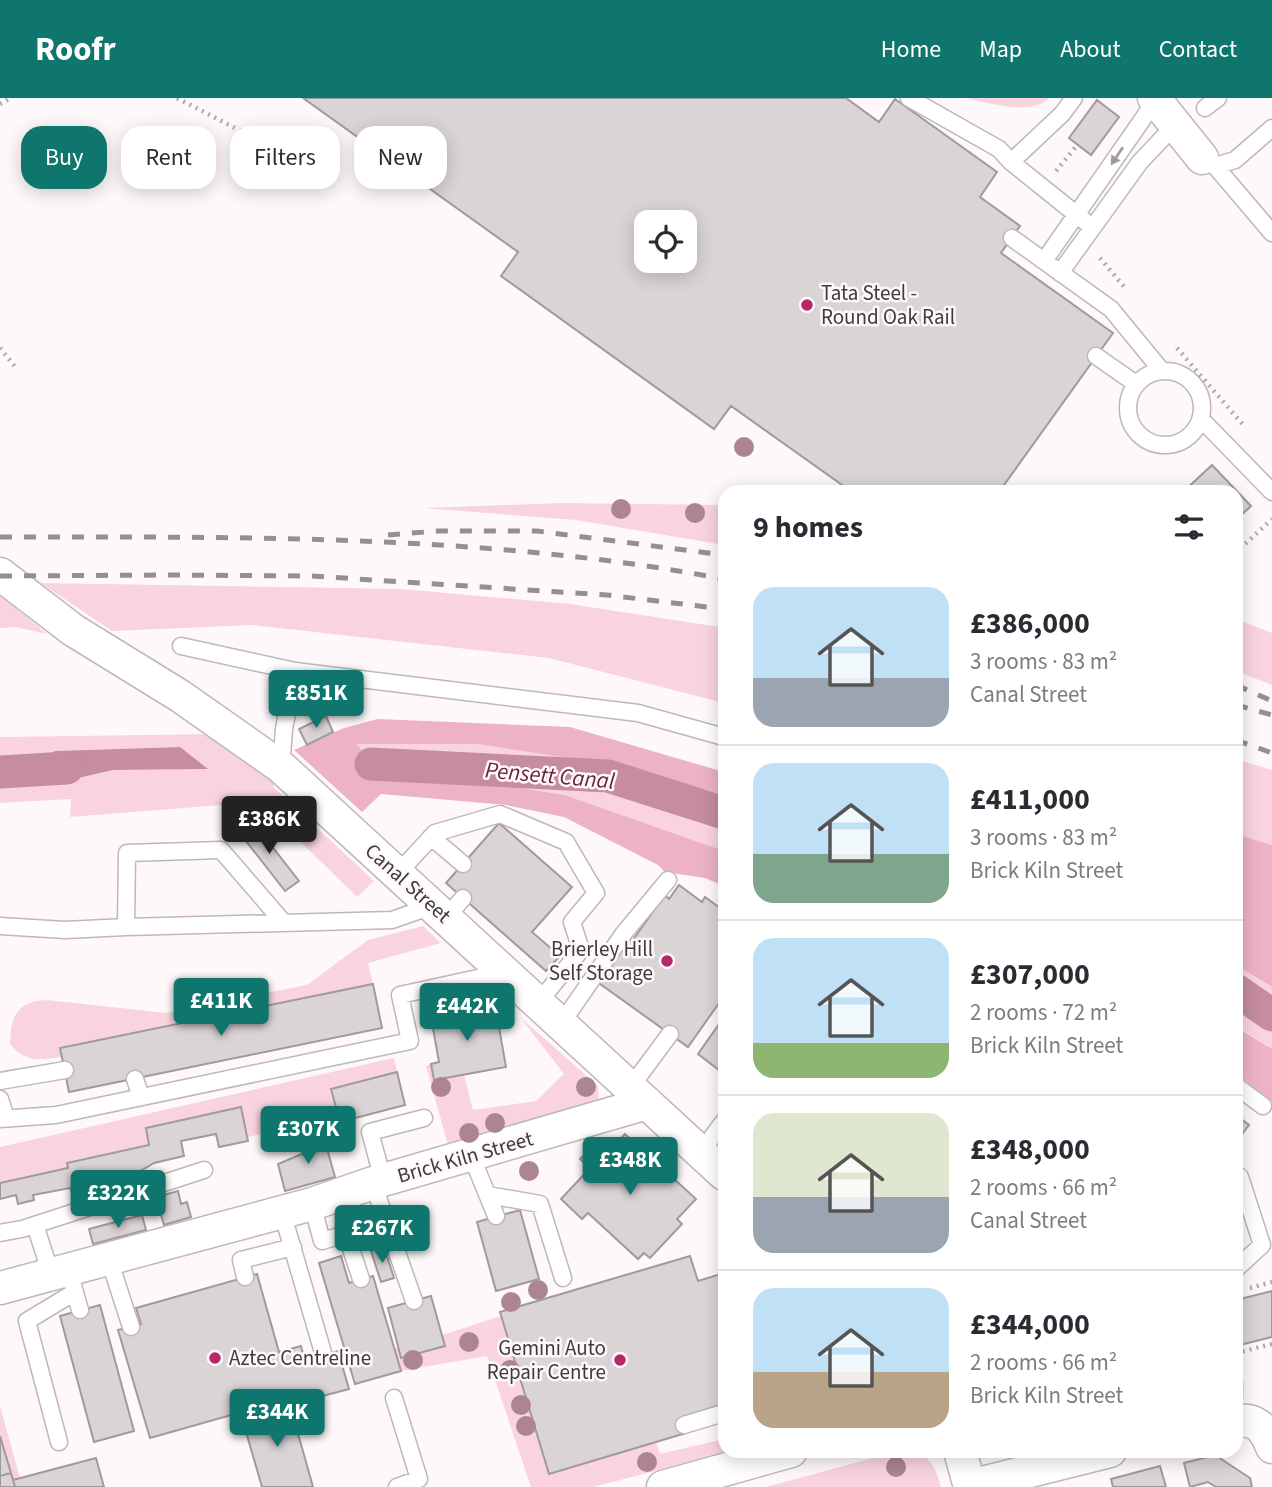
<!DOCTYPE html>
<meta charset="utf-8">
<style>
:root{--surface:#fff;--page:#f7f7f7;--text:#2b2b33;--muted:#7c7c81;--line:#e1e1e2;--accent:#0f766e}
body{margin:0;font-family:"Source Sans 3",sans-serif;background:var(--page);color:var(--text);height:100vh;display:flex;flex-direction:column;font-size:26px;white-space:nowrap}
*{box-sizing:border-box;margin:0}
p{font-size:23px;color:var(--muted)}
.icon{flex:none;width:38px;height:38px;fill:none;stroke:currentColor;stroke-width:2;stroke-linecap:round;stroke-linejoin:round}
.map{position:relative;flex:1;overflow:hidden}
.panel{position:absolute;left:718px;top:387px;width:525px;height:973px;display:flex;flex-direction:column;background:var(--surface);border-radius:21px;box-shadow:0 4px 18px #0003}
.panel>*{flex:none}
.hud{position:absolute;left:21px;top:28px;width:592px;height:63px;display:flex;gap:14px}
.tools{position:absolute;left:634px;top:112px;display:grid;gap:14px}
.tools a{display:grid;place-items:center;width:63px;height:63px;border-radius:14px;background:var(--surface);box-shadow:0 4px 18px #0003;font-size:35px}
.price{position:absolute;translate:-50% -60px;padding:0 16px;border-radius:7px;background:var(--accent);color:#fff;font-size:23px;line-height:46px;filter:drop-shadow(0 2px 4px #0008)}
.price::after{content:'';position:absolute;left:50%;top:42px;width:21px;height:16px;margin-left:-10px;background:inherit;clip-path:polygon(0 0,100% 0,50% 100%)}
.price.selected{background:#222;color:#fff}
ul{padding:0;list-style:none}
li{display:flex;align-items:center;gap:21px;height:175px;padding:0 35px}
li+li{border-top:2px solid var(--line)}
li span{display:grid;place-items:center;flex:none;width:196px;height:140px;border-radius:21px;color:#555}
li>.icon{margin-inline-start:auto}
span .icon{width:84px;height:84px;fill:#fffc;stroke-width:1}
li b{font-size:30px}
h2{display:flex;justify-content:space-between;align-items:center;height:84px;padding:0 35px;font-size:30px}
.chip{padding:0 24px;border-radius:21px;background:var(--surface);box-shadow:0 4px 18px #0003;font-size:24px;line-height:63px}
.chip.selected{background:var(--accent);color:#fff}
header{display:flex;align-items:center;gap:42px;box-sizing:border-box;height:98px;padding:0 35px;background:var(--accent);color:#fff}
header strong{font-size:33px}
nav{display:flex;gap:38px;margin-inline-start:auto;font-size:24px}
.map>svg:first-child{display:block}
.green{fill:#f9d4df;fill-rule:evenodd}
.forest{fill:#edb2c4}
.water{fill:#c58d9f}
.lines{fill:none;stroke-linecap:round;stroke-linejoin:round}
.canal{stroke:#c58d9f;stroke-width:33}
.building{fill:#dbd4d6;stroke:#a19a9c;stroke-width:2;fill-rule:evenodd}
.service-casing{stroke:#bfb7b9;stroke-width:19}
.minor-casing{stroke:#bfb7b9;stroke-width:35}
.path{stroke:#aea9ab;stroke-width:4.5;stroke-dasharray:2 5;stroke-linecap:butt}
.service{stroke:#fff;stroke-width:16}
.minor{stroke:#fff;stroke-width:32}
.rail{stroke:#949091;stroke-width:5;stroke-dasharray:12 12;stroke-linecap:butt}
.tree{fill:#ad8494}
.oneway{fill:#9e9d9d}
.poi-dot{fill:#b42a68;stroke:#fef8fa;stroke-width:2.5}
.labels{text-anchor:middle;stroke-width:5;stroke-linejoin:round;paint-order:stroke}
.poi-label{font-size:21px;fill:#3e3b3b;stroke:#fef8fa;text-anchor:start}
.street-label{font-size:21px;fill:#3e3b3b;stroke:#fef8fa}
.water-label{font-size:23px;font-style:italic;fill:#67233f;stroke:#fef8fa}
</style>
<header>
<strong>Roofr</strong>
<nav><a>Home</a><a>Map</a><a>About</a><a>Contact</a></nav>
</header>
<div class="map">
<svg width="1272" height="1389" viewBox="0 0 1272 1389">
<rect width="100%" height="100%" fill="#fef8fa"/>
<path class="green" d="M966,0h83c-16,18 -63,5 -83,0z
M562,405l162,2v40l-148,-25 -153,-12z
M41,485l360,6 169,15 150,23 4,1v75l-175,-45 -297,-33 -140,6z
M0,497l47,39 -31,-7 -16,1z
M1236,521l36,14v52l-36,-14z
M219,636l54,40 1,14 100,93 -17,16 -97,-95 -190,15 1,-18 -71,4v-66zM179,649l27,22 -93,1 -52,12h-54l48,-31z
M356,646h122l143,22 103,29v56l-159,-56 -194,-31z
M1236,661l36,11v75l-36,-11z
M423,828l18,17 -73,20 5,21 -312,64 1,9c-23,3 -37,6 -52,-13 1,-28 6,-42 36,-44l121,13 140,-28 61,-45z
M1236,867l36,22v62l-36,-23z
M520,919l78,69 1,13 -151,46 -22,-79 5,-2 4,16 29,-5 9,35 63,-9 28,-27z
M394,960l3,14 -65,17 10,40 -48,13 -5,-15 -41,10 -7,-30 -95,21 3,17 -81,23 -68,15v-36z
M501,1218l48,158 107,-32 4,12 64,-15v12h8l-139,36h-62l-44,-131 -86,15 -7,-23h4l3,10 41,-23z
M1236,1261l8,23v17l-8,-2z
M0,1308l20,72 -7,2 -13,-44z
M899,1353c28,0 35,10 42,36h-175z"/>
<path class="forest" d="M378,621l192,8 154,45v23l-104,-29 -142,-22h-121l14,20 194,31 159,56v35l-19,-8 -40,-6 -7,-7 -94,-48 -58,-12 -125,-11 -19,18 -68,-62 50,-22z
M1236,736l36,11v142l-36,-22z
M1236,929l36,22v53l-36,-29z"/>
<path class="water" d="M180,649l28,22 -95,1 -52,12h-55l49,-31z"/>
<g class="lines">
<path class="canal" d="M371,666l237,12 116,37
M0,674l67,-4
M1236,892l36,25"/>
</g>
<path class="building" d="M303,0h543l33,24 16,-23 102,73 -17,25 40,29 -19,27 112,80 -114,159h-162l5,-7 -111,-79 -17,23 -213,-153 17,-24zM646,124h38v39h-38z
M1097,2l22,17 -28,38 -22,-17z
M1212,367l39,41 -15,14v-28h-53z
M326,618l7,16 -26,13 -8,-16z
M253,724l46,59 -14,10 -46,-59z
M499,725l73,64 -40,45 28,24 -14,15 -100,-88z
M679,787l23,17 3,-5 19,14v85l-36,51 -92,-66 31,-44 5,4 33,-46 4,4z
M373,886l9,44 -313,64 -9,-44z
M495,907l11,62 -72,13 -3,-16 8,-2 -8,-45z
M724,919v57l-26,-20z
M397,974l8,33 -65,17 -9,-33z
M241,1009l7,34 -29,6 -3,-13 -35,7 3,15 -30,7 -30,18 -52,11 -2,-4 -37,7 1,5 -16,4 -2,-9 -16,4v-16l68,-15 -1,-5 82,-18 -3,-17z
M1236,1017l13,10 -13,17z
M323,1036l12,43 -50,14 -7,-27 31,-13 -4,-12z
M625,1036l71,65 -19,20 5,5 -32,34 -6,-5 -6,6 -50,-46 -6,6 -21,-20 29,-31 -10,-9 13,-13 11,10z
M178,1093l3,13 6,-2 4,15 -27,8 -8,-28z
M520,1112l19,69 -43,12 -19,-69z
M142,1117l4,15 -53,14 -4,-15z
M384,1149l10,31 -13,4 -10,-31z
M341,1158l8,27 24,-7 28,95 -46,13 -36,-121z
M690,1158l8,25 26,-8v131l-42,13 4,16 -137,41 -49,-162z
M257,1176l22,78 22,-6 4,15 33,-10 11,38 -53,14 -1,-6 -145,41 -32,-108 23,-6 -5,-16z
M1272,1193v46l-36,9v-46z
M431,1198l14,50 -44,12 -13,-50z
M100,1207l34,126 -40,11 -34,-126z
M290,1307l23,82h-51l-20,-69z
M0,1338l11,37 -11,3z
M1215,1357l35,23 2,9h-36l-8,-5 -18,5 -6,-24z
M96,1360l8,29h-89l-2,-7z
M1160,1368l6,21h-53l-2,-8z
M11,1375l4,14h-15v-11z"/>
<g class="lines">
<g class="service-casing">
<path id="service" d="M909,0l90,51 12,13 81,65
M1205,10l13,-10
M1207,63l8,5 20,-6 37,-32
M1011,64l51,-48 12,-16
M1215,68l57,67
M1012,140l99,71 51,62
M1044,163l112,-161
M1060,175l80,-111 35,-37
M1096,258l40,28
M1128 310a37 37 0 1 1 74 0a37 37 0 1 1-74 0Z
M1201,321l71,73
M181,548l114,25 343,42 86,24
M281,669l3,-38 11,-58
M431,739l32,27
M397,776l38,-41 65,-19 66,28 30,51 -24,29 9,28 -43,53
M446,820l17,-20
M284,825l-63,-73 -94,3 -1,74 266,-7 40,-14
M0,828l65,4 61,-3
M561,926l63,-91 44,-53
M135,981l6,18
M0,983l65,-11
M1236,988l27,20
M630,990l40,-54
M0,1001l6,19
M0,1021l56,-4 354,-74 -10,-46 105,-23
M701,1054l23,-31
M471,1057l25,61
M1236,1076l4,3 22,68 -26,24
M383,1082l-13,-48 54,-14
M373,1085l41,118
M488,1097l52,9 23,74
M312,1106l10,37 24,-7 15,45
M282,1114l42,144
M35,1127l16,49
M0,1135l22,-4 182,-59
M109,1161l22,68
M245,1179l-4,-17 52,-13
M72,1184l8,28
M394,1300l25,81 -22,8
M684,1327l40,-12
M59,1344l-32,-121 48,-29"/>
</g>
<g class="minor-casing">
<path id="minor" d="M1154,0l48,60
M0,476l73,56 107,66 101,71 443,407
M0,1190l312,-84 61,-21 274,-80
M1236,1323c20,-3 29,7 36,26
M960,1353l10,36
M970,1388l140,-35
M663,1389l128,-36"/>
</g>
<path class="path" d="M177,0l143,74
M0,6l11,-6
M1056,73l22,-27
M1100,160l26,31
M0,250l17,21
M1177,250l68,79
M1236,444l5,6 31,-29
M1250,1190l22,-6
M1236,1255l36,-9"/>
<use href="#service" class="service"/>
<use href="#minor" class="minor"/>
<path class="rail" d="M388,437l50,-4h99l187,24
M0,439c242,0 486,-3 724,42
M0,478l168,-1 143,1 296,19 117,14
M1236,587l36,16
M1236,607l36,10
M1236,642l36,13"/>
</g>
<g class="tree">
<circle cx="744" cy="349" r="10"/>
<circle cx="621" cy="411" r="10"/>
<circle cx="695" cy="415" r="10"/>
<circle cx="441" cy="989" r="10"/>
<circle cx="586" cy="989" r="10"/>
<circle cx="495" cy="1025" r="10"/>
<circle cx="469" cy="1035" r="10"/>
<circle cx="529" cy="1073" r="10"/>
<circle cx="538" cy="1192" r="10"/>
<circle cx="511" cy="1204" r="10"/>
<circle cx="469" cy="1244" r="10"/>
<circle cx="413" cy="1262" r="10"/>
<circle cx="510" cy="1272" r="10"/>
<circle cx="521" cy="1307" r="10"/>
<circle cx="526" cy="1328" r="10"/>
<circle cx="647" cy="1364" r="10"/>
<circle cx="896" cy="1369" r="10"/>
</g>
<defs><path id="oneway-solid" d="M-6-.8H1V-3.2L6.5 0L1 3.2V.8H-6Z" transform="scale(1.75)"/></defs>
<use class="oneway" href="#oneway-solid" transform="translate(1117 58) rotate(124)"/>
<g class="poi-dot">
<circle cx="807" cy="207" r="7"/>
<circle cx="667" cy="863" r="7"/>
<circle cx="215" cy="1260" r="7"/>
<circle cx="620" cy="1262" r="7"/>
</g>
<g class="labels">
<g class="poi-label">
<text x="821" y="202">Tata Steel -<tspan x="821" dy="24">Round Oak Rail</tspan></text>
<text x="653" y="858" text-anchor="end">Brierley Hill<tspan x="653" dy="24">Self Storage</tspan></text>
<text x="606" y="1257" text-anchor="end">Gemini Auto<tspan x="606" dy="24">Repair Centre</tspan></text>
<text x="229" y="1267">Aztec Centreline</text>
</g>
<g class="street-label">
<text transform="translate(408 785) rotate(42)" y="7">Canal Street</text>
<text transform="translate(465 1059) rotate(-16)" y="7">Brick Kiln Street</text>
</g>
<g class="water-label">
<text transform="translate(550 677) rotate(5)" y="8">Pensett Canal</text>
</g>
</g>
</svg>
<div class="tools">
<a><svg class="icon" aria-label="locate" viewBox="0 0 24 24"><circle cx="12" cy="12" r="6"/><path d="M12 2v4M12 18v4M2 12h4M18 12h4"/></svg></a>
</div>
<b class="price" style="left:316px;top:632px">£851K</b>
<b class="price selected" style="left:269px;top:758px">£386K</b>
<b class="price" style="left:221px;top:940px">£411K</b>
<b class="price" style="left:467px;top:945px">£442K</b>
<b class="price" style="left:308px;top:1068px">£307K</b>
<b class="price" style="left:630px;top:1099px">£348K</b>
<b class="price" style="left:118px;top:1132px">£322K</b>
<b class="price" style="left:382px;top:1167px">£267K</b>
<b class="price" style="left:277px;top:1351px">£344K</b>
<div class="hud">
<a class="chip selected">Buy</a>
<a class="chip">Rent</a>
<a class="chip">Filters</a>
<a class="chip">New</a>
</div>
<section class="panel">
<h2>9 homes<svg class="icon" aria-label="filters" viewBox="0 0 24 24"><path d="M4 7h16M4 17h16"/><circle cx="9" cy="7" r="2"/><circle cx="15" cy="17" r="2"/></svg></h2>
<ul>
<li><span style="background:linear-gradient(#bfe0f5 65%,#9aa5b1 0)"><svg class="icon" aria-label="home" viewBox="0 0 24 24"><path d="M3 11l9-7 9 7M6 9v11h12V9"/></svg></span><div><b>£386,000</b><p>3 rooms · 83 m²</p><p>Canal Street</p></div></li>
<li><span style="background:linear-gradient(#bfe0f5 65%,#7fa58c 0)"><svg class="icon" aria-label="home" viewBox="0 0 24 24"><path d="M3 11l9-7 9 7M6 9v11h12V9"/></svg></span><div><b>£411,000</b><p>3 rooms · 83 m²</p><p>Brick Kiln Street</p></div></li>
<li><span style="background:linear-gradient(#bfe0f5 75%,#8fb573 0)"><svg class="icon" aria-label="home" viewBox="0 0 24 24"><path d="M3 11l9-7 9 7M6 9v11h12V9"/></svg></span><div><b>£307,000</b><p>2 rooms · 72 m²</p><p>Brick Kiln Street</p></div></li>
<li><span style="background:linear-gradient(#dfe7d0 60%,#9aa5b1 0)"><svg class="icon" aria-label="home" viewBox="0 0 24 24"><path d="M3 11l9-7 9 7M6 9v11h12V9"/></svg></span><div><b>£348,000</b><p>2 rooms · 66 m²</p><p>Canal Street</p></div></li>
<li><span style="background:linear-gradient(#bfe0f5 60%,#b9a48a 0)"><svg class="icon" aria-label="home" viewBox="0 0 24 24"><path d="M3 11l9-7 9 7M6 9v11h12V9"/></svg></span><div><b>£344,000</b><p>2 rooms · 66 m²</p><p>Brick Kiln Street</p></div></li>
</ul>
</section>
</div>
